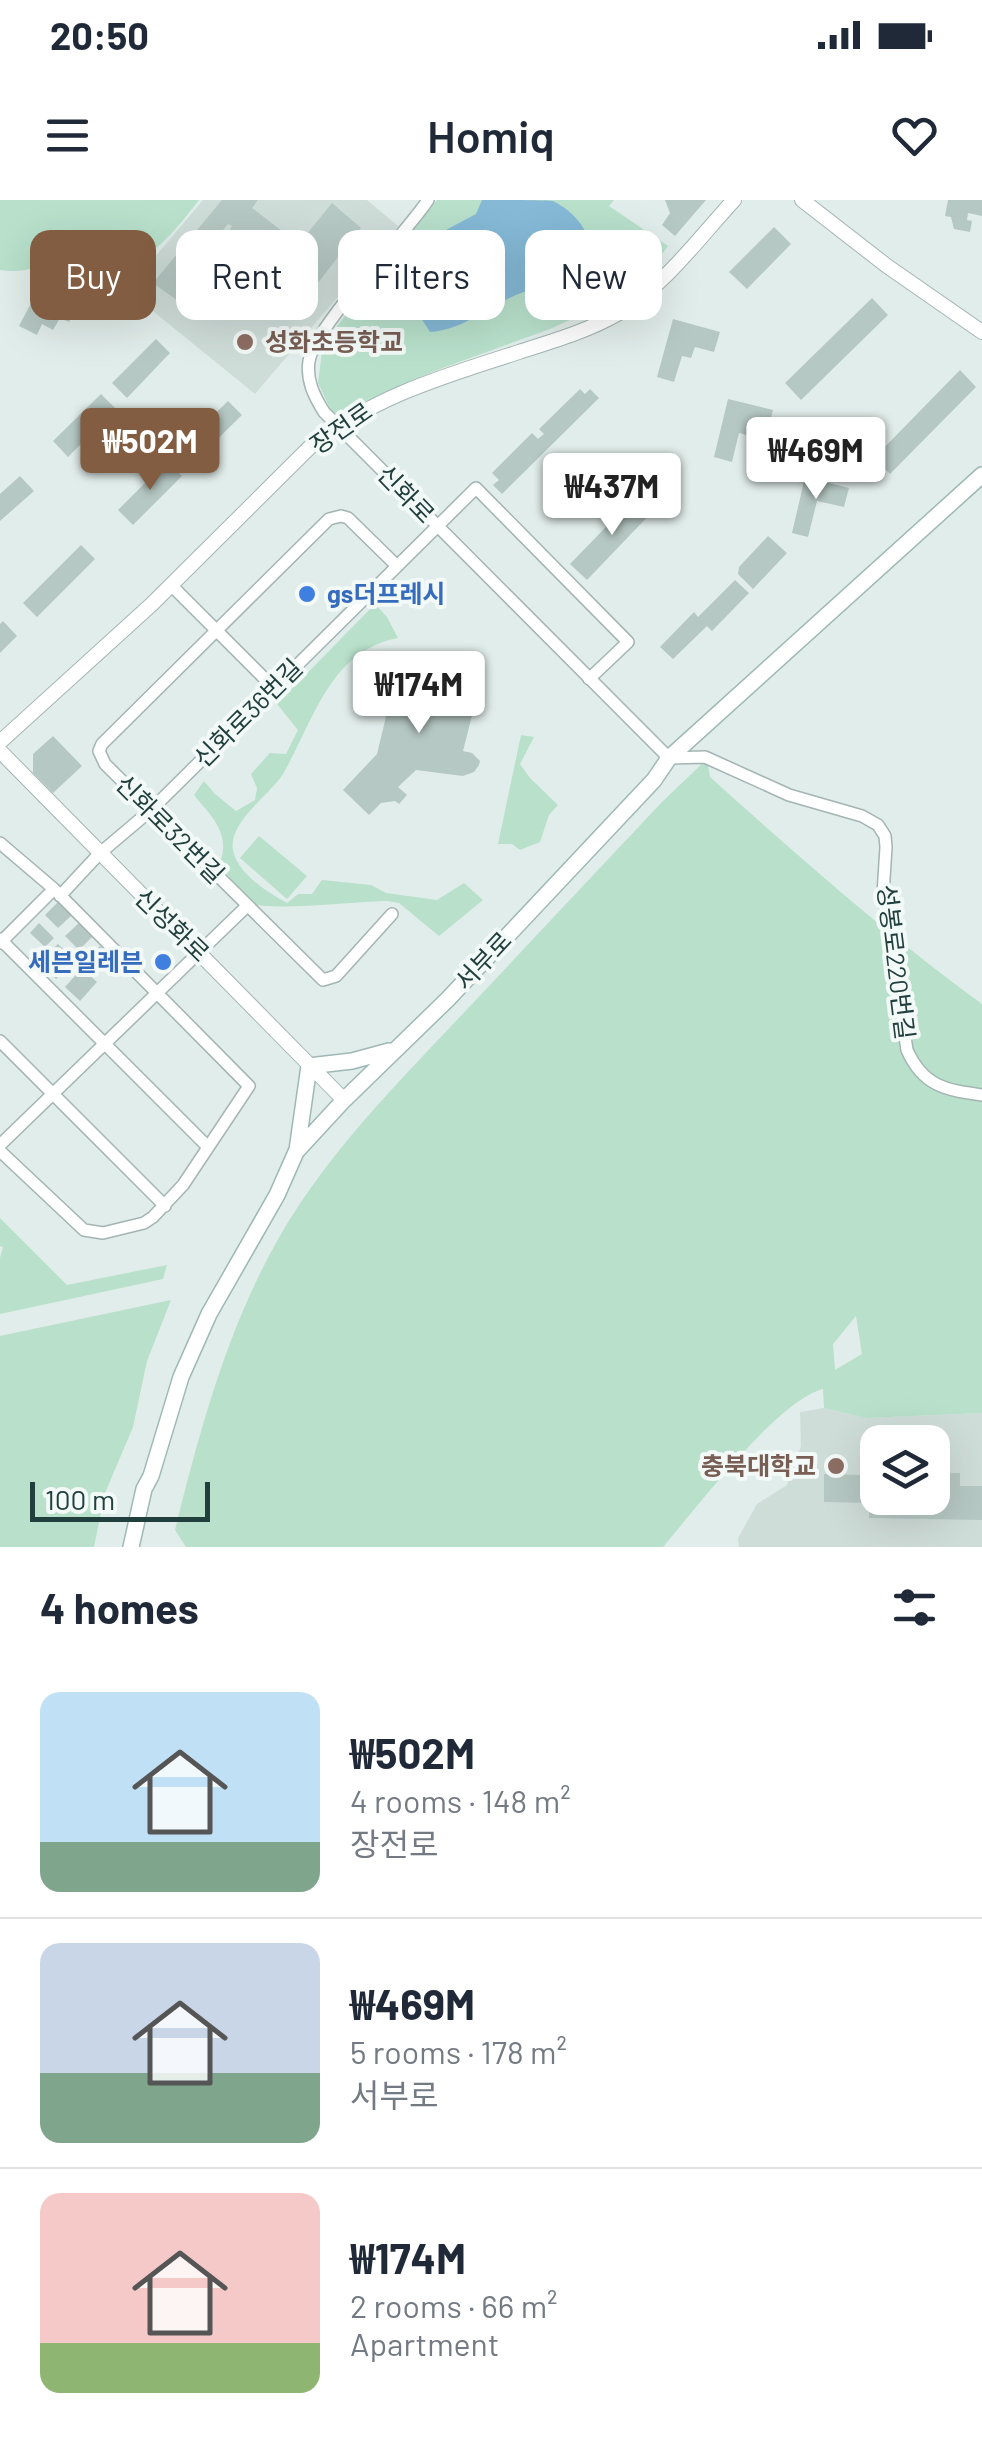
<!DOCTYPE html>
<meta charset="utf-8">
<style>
:root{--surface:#fff;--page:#f2f2f3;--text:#1f2937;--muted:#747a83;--line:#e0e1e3;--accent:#825d42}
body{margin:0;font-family:Barlow,"Noto Sans KR",sans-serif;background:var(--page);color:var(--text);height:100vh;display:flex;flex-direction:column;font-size:38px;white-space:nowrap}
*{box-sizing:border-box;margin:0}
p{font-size:32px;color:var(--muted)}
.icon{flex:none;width:55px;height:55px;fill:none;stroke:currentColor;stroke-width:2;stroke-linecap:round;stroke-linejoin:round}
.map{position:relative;height:1347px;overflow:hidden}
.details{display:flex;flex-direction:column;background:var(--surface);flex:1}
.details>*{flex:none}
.guide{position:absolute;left:30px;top:30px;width:922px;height:90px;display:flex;gap:20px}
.fabs{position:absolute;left:860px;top:1225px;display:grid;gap:20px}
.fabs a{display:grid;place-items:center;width:90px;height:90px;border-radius:20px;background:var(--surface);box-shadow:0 10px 40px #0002;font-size:50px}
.scale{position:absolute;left:30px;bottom:25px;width:180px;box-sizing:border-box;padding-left:10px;border:5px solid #203f3d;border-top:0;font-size:28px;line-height:35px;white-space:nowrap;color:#203f3d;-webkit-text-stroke:8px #f2f9f7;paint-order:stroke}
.price{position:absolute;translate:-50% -85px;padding:0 22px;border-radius:10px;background:#fff;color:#222;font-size:32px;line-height:65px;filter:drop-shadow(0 2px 5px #0008)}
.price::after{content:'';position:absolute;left:50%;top:60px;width:30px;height:22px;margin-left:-15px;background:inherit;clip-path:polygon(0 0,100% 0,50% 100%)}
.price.on{background:var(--accent);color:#fff}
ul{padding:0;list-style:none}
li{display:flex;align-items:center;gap:30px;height:250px;padding:0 40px}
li+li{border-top:2px solid var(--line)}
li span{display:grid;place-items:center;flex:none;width:280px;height:200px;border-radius:20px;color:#555}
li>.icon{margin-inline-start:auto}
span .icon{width:120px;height:120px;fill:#fffc;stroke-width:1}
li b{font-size:42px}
h2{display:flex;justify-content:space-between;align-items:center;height:120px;padding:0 40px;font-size:42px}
.tag{padding:0 35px;border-radius:20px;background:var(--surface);box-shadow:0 10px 40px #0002;font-size:35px;line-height:90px}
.tag.on{background:var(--accent);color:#fff}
.status{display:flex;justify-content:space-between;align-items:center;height:70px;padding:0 50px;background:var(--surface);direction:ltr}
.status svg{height:28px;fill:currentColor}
header{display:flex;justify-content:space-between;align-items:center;height:130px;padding:0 40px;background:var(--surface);font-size:45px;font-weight:600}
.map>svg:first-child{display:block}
.built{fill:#cfddd9;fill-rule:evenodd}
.green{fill:#b8e0cb;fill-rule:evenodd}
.water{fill:#85b9d6}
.building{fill:#b6c8c3}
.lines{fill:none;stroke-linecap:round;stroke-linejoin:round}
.minor-casing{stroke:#a3b5b3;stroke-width:14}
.tertiary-casing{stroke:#a3b5b3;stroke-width:16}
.secondary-casing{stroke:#9eb9b5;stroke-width:18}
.minor{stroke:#fff;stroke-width:11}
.tertiary{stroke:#fff;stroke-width:14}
.secondary{stroke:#fff;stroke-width:15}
.education-dot{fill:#8d6e63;stroke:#f2f9f7;stroke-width:4}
.shop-dot{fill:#3f7fe0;stroke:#f2f9f7;stroke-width:4}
.labels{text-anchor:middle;stroke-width:8;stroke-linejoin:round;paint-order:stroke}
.education-label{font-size:25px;font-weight:bold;fill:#785e54;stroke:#f2f9f7;text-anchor:start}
.street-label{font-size:25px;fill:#203f3d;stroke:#f2f9f7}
.shop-label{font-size:25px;font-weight:bold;fill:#366cbe;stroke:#f2f9f7;text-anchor:start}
</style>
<div class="status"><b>20:50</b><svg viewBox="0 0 49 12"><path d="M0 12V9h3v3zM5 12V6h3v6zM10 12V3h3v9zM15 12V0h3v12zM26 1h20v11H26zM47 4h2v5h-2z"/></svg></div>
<header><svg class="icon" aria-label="menu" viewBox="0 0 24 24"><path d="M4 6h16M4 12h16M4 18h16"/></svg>Homiq<svg class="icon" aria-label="heart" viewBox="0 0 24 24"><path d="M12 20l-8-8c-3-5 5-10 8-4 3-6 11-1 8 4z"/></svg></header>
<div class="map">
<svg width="982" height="1347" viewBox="0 0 982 1347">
<rect width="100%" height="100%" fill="#e1edea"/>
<path class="built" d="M203,0h164l31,26 -143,168 -128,-104z
M824,1208l42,10 116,-5v134h-243l-1,-9 19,-34 30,-19 14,-39 -1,-34zM878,1242h54v56h-54z"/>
<path class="green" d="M0,0h199c-19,24 -52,70 -87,65 -16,-3 -32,-8 -48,-10 -20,11 -40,19 -64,15z
M437,0h177l-5,6 59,40 -33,44 -85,39 -113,41 -104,45 -15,-32 5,-39z
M375,404l12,13 11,21c-69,13 -84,83 -115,136 -14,22 -55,48 -50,76 4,23 34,42 54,53l11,-9h14l10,-14 49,5 15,8 51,7 27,-17 19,17 -44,36 -40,-33 -11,-2c-24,0 -118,10 -133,3 -14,-7 -28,-29 -35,-42 11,-29 -9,-46 -26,-67l10,-14 11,13 21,17 19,-11 2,-12 -6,-14 19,-21 16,1 12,-24 -21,-26z
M521,535l13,2 -14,27 10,14 28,27 -9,10 -9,27 -20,8 -8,-6h-14z
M707,559l3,18c88,79 176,157 272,227v409l-116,5 -42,-10 -1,-19c-46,12 -126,118 -160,158h-477l-11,-17c24,-96 49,-190 96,-278 47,-88 116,-158 184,-230 69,-73 138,-147 207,-220zM856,1116l6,38 -27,16 -2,-26z
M259,636l48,40 -20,23 -47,-41z
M0,1018l67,67 100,-20 -4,14 -163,35v-56l3,-11 -3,-1z
M171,1100l-24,61 -14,66 -28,66 -11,54h-94v-211z"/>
<path class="water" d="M482,0c16,0 58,0 71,1 32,16 43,45 44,78 -21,6 -43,4 -64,10 -36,9 -65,41 -103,43l-18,-28 -6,-26 38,-47 32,-17z"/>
<path class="building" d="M222,0h36l-6,8 43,33 -28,32 -44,-33 9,-14 -4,-2 -39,48 11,8 -19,23 -28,-20z
M665,0h41l-31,36 -13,-11 8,-12z
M948,0h34v16l-14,-3 -1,7 5,1 -2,11 -16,-3 -3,-12 -6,-1z
M332,3l29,25 -48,61 -33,-22z
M774,27l17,17 -44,45 -18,-17z
M40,86l38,20 -9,16 -9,-4 -7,12 -11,-6 -5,11 -18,-9z
M872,98l16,17 -87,85 -16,-17z
M673,119l47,13 -6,20 -19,-5 -4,11 -9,-2 -8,26 -17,-5z
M156,139l14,14 -43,45 -15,-15z
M960,170l16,17 -86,87 -16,-16z
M580,189l5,5 5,-5 9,9 -97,96 -9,-9 6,-5 -7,-7 40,-40 6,6 6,-5 -5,-5z
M101,194l15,15 -48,48 -15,-16z
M728,199l45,11 -5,20 -18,-5 -3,10 -8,-2 -7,29 -18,-5z
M228,201l14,14 -53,52 -14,-14z
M167,261l15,15 -49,49 -15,-15z
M20,276l14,15 -34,30v-27z
M805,277l44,11 -5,19 -27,-6 -9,36 -16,-4z
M637,295l16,16 -66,69 -17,-16z
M768,336l19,17 -34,36 -15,-15 1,-7z
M81,345l14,14 -58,58 -14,-14z
M735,380l14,13 -37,38 -5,-5 -34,33 -13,-12 34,-35 4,5z
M3,421l14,15 -17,17v-29z
M416,467l65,13 -18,71 9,2 8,8 -1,4 -5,7 -11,4 -47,-6 -18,17 9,8 -8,9 -4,-3 -14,2 -12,12 -26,-25 34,-36 19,-79 18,4z
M53,536l29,30 -29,27 -20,-20v-19z
M59,701l13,14 -14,13 -13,-13z
M39,723l15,15 -9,9 -15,-14z
M79,723l13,14 -13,13 -14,-14z
M58,744l17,16 -19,19 -17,-17z
M100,746l13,13 -12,13 -13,-14z
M82,768l15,14 -17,19 -15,-14z
M862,1264h16v34h54v-9h9l1,-16h18v13h22v34l-113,-2v-15l-45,-1v-28l38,1z"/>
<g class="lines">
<g class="minor-casing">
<path id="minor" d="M428,0c-25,38 -112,124 -119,161 -3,19 5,35 15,51l345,346 36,-1 84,38 73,21 16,9 7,11 1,11 -3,47 24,156c16,36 38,40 75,45
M172,386l102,102
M0,643l54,46 195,197 -66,99 -30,32 -9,6 -41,10 -19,-3 -84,-79
M60,696l39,-42 52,-44 325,-322 152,154 -39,37
M392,714l-56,62 -13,4 -218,-216 -6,-13 3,-7 227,-225 12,-3 7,2 49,48
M0,739l208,208
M0,743l54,-54
M0,841l165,165
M0,945l247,-239"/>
</g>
<g class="tertiary-casing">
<path id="tertiary" d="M802,0l85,66 95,66
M0,542l152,-138 158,-157c62,-50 134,-71 209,-95 34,-11 69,-21 100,-39 45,-27 80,-75 115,-113
M0,551l344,349"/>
</g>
<g class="secondary-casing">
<path id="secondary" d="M297,950l12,-84 43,-5 37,-10
M131,1347l13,-58 7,-13 30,-99 28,-63 68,-119 19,-43 48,-52 104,-101 206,-219 15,-22 313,-283"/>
</g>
<use href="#minor" class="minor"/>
<use href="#tertiary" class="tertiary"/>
<use href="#secondary" class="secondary"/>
</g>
<g class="education-dot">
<circle cx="245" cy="142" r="10"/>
<circle cx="836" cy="1266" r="10"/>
</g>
<g class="shop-dot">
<circle cx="307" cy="394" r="10"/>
<circle cx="163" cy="762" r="10"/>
</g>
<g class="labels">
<g class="education-label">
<text x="265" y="151">성화초등학교</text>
<text x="816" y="1275" text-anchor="end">충북대학교</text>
</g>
<g class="street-label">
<text transform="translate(341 228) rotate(-35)" y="9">장전로</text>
<text transform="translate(406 294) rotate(46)" y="9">신화로</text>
<text transform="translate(248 513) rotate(-45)" y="9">신화로36번길</text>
<text transform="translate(170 629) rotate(45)" y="9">신화로32번길</text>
<text transform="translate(172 725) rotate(44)" y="9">신성화로</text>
<text transform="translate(483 761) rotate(-47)" y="9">서부로</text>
<text transform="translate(896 762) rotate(83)" y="9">성봉로220번길</text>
</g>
<g class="shop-label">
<text x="327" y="403">gs더프레시</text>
<text x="143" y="771" text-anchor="end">세븐일레븐</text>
</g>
</g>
</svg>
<div class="fabs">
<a><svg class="icon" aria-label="layers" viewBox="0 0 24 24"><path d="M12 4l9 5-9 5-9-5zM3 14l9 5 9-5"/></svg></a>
</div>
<div class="scale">100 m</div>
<b class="price on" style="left:150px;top:293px">₩502M</b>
<b class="price" style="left:816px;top:302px">₩469M</b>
<b class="price" style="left:612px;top:338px">₩437M</b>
<b class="price" style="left:419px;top:536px">₩174M</b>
<div class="guide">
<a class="tag on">Buy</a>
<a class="tag">Rent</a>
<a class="tag">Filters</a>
<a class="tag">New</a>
</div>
</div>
<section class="details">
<h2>4 homes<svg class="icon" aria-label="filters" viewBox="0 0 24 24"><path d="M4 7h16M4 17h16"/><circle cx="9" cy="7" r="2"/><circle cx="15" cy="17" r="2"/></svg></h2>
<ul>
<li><span style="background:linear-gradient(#bfe0f5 75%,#7fa58c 0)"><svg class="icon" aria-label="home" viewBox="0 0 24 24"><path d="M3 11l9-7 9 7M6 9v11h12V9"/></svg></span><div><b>₩502M</b><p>4 rooms · 148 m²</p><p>장전로</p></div></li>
<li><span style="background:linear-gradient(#c9d6e8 65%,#7fa58c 0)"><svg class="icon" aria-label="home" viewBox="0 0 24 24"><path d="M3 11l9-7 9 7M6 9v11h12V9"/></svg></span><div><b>₩469M</b><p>5 rooms · 178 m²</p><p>서부로</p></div></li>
<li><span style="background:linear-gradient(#f6c9c9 75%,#8fb573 0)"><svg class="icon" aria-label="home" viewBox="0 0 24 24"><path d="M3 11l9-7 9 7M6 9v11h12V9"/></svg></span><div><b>₩174M</b><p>2 rooms · 66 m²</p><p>Apartment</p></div></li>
</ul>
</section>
